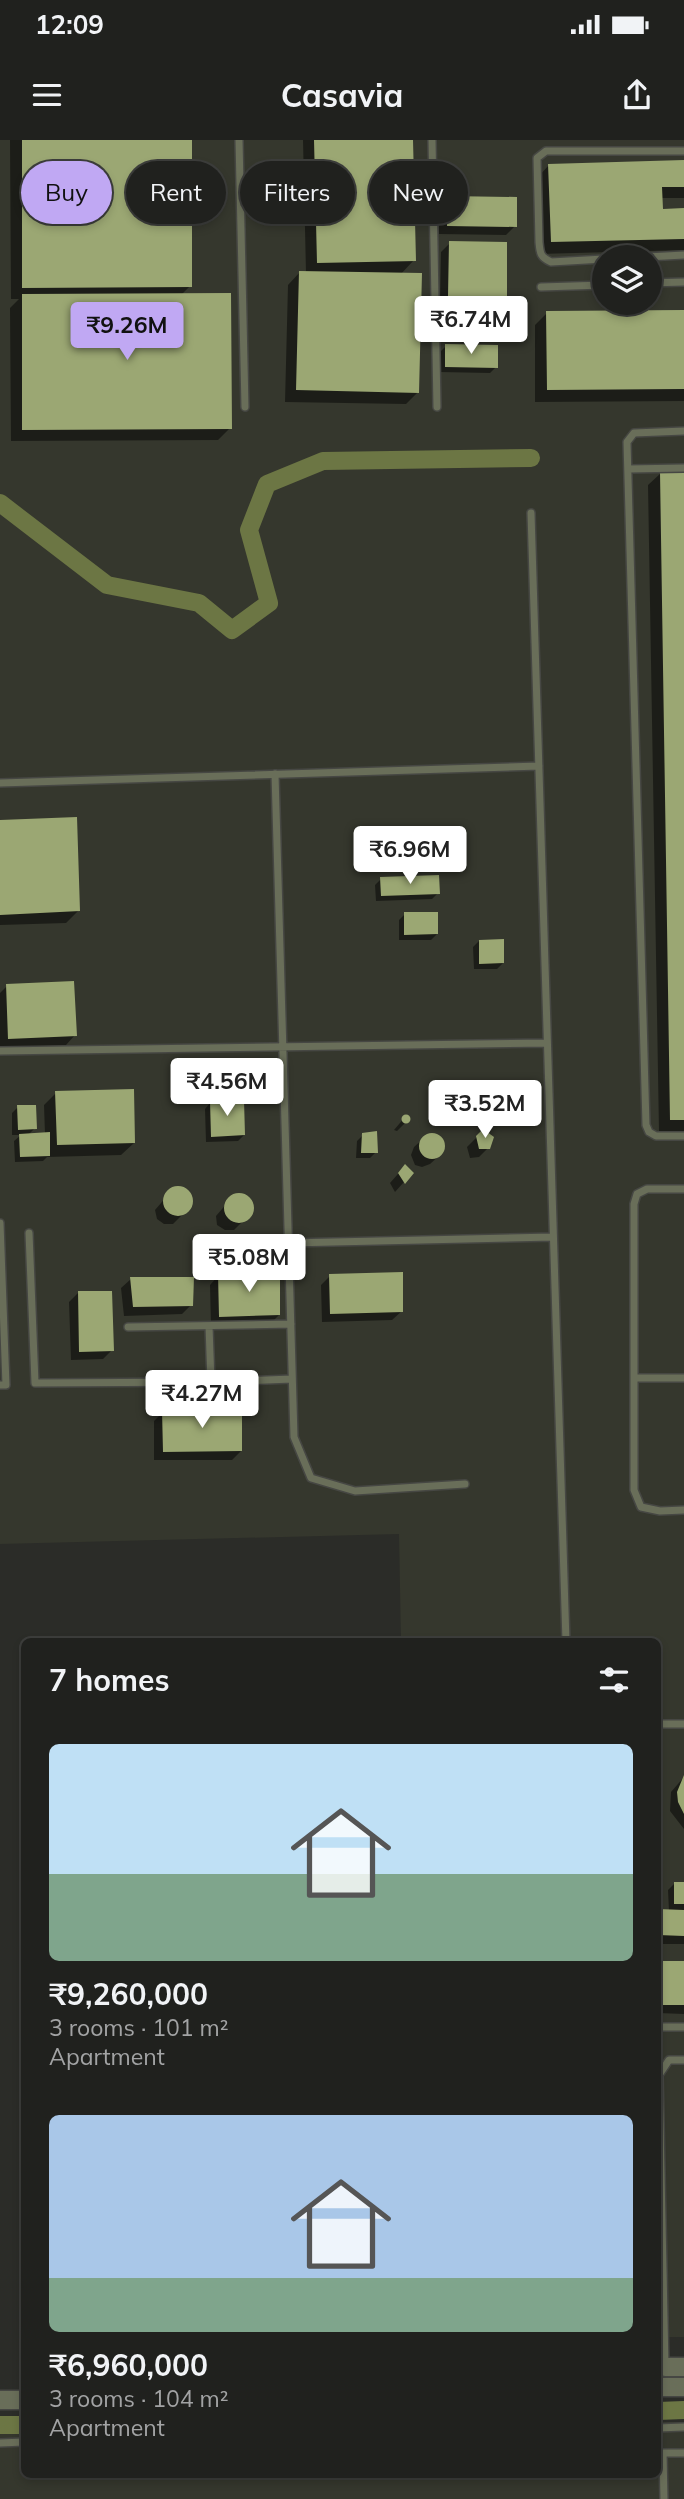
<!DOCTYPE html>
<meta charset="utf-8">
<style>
:root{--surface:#20211e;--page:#282927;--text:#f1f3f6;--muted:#a2a3a4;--line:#3d3e3c;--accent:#c0a8f3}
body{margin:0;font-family:Mulish,sans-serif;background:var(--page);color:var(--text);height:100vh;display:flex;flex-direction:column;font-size:26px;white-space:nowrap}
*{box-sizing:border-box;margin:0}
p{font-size:23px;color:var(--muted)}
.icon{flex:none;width:38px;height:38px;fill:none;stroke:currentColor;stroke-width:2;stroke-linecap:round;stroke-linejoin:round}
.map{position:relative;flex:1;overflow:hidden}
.sheet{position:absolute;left:21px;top:1498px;width:640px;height:840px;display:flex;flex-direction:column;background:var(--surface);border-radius:10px;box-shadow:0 4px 10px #0003,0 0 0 2px var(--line)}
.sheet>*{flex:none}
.guide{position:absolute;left:21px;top:21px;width:642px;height:63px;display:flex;gap:14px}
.tools{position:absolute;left:592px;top:105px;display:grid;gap:14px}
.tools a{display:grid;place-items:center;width:70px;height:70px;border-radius:50%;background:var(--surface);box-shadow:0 4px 10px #0003,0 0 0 2px var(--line);font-size:35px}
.price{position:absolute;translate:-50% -60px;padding:0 16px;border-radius:7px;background:#fff;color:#222;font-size:23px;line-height:46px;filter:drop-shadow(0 2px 4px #0008)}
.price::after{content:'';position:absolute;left:50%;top:42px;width:21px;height:16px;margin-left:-10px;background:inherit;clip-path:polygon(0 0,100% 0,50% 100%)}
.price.current{background:var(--accent);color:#111}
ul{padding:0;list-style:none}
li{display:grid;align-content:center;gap:14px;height:371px;padding:0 28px}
li span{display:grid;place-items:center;height:217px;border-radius:10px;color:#555}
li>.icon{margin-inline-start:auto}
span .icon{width:126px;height:126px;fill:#fffc;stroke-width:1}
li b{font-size:30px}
h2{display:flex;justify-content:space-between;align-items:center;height:84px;padding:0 28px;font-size:30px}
.tag{padding:0 24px;border-radius:32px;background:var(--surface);box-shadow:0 4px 10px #0003,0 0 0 2px var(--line);font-size:24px;line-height:63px}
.tag.current{background:var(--accent);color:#111}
.status{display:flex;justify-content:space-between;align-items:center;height:49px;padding:0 35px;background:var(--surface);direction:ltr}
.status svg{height:19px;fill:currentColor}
header{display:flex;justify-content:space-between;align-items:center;height:91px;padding:0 28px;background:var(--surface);font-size:32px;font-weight:700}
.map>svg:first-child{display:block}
.built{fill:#35372d;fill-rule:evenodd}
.shadow{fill:#0007}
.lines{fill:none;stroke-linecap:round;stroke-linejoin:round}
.canal{stroke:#6c7644;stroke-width:18}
.building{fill:#9ba773}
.service-casing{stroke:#464743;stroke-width:10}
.tertiary-casing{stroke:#464743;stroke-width:21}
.service{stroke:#696e59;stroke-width:7}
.tertiary{stroke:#696e59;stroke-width:18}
</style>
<div class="status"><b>12:09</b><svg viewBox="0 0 49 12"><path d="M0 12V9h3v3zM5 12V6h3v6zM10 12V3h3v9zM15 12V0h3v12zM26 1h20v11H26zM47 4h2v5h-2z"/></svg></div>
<header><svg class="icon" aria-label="menu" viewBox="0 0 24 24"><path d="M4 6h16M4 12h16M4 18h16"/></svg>Casavia<svg class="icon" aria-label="share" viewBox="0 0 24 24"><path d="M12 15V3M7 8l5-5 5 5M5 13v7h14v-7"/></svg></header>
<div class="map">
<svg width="684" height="2359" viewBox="0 0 684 2359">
<rect width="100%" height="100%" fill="#2b2c28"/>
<path class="built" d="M0,0h684v2197h-26v-695l-257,-1 -2,-107 -399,10zM604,117h45v46h-45z
M658,2282h26v77h-684v-70h24v45h634z"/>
<path class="shadow" d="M10,0h144l36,146 -9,9 49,133 -12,12 -207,1 -1,-133 9,-9h-8z
M303,0h109l2,120 -14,15 18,117 -12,12 -121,-2 3,-117 12,-13 6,1z
M684,22v36h-23v13l23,-1v40l-145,4 -2,-76 12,-13z
M449,58l66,28 -9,9 -67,-1v-27z
M450,103l55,52 -9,10 -56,-1 1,-52z
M449,169l52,22 -6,6 -52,-2 1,-20z
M684,172v89l-149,1v-77l12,-12z
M446,206l50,21 -6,6 -51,-1 1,-20z
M661,333h23v658l-25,1 -11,-647z
M0,682l78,89 -12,12 -66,2z
M381,739l57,14 -6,6 -56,2 -1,-16z
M405,774l32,20 -6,6h-32v-20z
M479,801l24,22 -6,6h-23l-1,-22z
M7,846l68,49 -9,10 -66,3v-55z
M56,953l78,50 -13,12 -74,2 -4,4 -28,1 -1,-21 7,-6h-9v-22l6,-6 17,21 -7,7 17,-1 -1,-29z
M210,963l34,32 -6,6 -32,1 -1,-33z
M405,977l3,1 -2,4 -9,9 -3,-1z
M483,991l5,17 -9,9 -9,1 -3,-11z
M363,995l13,17 -6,6h-14l1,-17z
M434,995l7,3 3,6 -4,11 -10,9 -8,3 -7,-2 -4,-10 3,-8 10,-9z
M405,1026l7,7 -17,19 -5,-9z
M173,1049l12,1 5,6 -1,12 -16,16h-9l-7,-5 -2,-9z
M234,1055l12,1 5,6 -1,12 -16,16h-9l-8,-5 -1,-9z
M219,1135l60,40 -9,9 -59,1 -1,-40z
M330,1136l72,35 -10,9 -70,2 -1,-37z
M131,1139l60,26 -9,9 -58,2 -3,-28z
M78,1153l34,57 -9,9 -32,1 -2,-58z
M163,1272l78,39 -9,9h-78v-39z
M684,1637v52l-14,-18 1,-19z
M674,1744h10v60h-26v-33h11l-1,-21z
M664,1822l20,1v51l-26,-1v-45z"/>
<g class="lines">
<path class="canal" d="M0,363l107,82 92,18 33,27 37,-27 -20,-73 18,-46 56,-23 208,-3
M658,2271l26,-1
M0,2285h24"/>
</g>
<path class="building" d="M22,0h170v147l-170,1z
M314,0h99l3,121 -99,2z
M684,20v27h-22l1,22 21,-1v31l-133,3 -3,-78z
M448,56l69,1v30l-70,-1z
M449,101l58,1v54h-59z
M299,131l123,2 -3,120 -123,-3z
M231,153l1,136 -210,1v-136z
M449,168l55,2 -1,22 -55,-2z
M684,170v79l-137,1 -1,-79z
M445,204l53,1v23l-53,-1z
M684,331v649h-14l-10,-648z
M77,677l3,94 -80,4v-95z
M439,735l1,19 -59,2 -1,-19z
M404,772h34v22l-34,1z
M504,799v24l-25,1v-24z
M74,841l3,55 -69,3 -2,-55z
M134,949l1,54 -78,2 -2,-54z
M244,960l1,35 -34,2 -1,-36z
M17,965h19l1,24 -19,1z
M401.5 979a4.5 4.5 0 1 1 9 0a4.5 4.5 0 1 1-9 0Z
M483,989l11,8 -4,12h-11l-3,-13z
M377,991l1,22h-17l1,-20z
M50,992v24l-30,1 -1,-23z
M419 1006a13 13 0 1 1 26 0a13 13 0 1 1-26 0Z
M405,1024l9,9 -9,11 -7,-11z
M163 1061a15 15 0 1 1 30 0a15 15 0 1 1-30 0Z
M224 1068a15 15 0 1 1 30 0a15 15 0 1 1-30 0Z
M280,1132v43l-61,2 -1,-43z
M403,1132v40l-73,2 -1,-40z
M130,1137h64l-1,29 -60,1z
M78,1151h34l2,60 -35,1z
M242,1269v42l-79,1 -1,-42z
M684,1635v39l-6,-12 -1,-10z
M674,1742h10v22h-10z
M658,1769l26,1v26l-26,-1z
M663,1821h21v44h-22z"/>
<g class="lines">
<g class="service-casing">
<path id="service" d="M239,0l6,267
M432,0l5,267
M647,117l37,-2
M604,119l-53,3c-11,-5 -11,-9 -12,-20l-2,-84 9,-7h138
M649,143l35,-1
M541,147l63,-2
M684,291l-50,2 -7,9 19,683 3,7 7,4h28
M628,329l56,-1
M531,373l35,1129
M275,634l19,663 17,41 44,13 110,-7
M0,643l539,-17
M0,911l547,-8
M684,1049h-37l-10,5 -3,10v286l7,17 19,4 24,-1
M0,1083l6,162h-6
M29,1093l6,150 176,-1 81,-3
M289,1103l264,-6
M209,1186l2,56
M128,1187l163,-3
M634,1238h50
M658,1584h26
M661,1887h23
M665,2226l-6,-291 10,-15h15
M658,2288l26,-1
M0,2303l24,-1
M664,2359l-1,-46h21"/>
</g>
<g class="tertiary-casing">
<path id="tertiary" d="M665,2227h19
M658,2247h26
M0,2260h24"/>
</g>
<use href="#service" class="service"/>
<use href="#tertiary" class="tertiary"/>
</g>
</svg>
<div class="tools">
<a><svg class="icon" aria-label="layers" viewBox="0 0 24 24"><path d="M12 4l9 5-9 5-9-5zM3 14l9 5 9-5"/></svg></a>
</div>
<b class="price" style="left:471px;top:216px">₹6.74M</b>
<b class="price current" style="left:127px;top:222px">₹9.26M</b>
<b class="price" style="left:410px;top:746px">₹6.96M</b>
<b class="price" style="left:227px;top:978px">₹4.56M</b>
<b class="price" style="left:485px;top:1000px">₹3.52M</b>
<b class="price" style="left:249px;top:1154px">₹5.08M</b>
<b class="price" style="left:202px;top:1290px">₹4.27M</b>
<div class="guide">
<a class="tag current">Buy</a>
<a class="tag">Rent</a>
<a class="tag">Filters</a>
<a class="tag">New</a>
</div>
<section class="sheet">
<h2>7 homes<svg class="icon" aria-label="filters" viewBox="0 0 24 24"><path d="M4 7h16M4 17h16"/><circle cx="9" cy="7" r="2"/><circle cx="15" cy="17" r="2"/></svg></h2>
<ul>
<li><span style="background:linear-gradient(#bfe0f5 60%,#7fa58c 0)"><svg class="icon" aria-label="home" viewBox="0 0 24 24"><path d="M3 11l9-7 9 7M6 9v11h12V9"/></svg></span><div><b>₹9,260,000</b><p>3 rooms · 101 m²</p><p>Apartment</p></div></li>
<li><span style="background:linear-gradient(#a9c7e8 75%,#7fa58c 0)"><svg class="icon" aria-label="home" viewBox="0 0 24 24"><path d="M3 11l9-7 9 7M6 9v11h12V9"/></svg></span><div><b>₹6,960,000</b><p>3 rooms · 104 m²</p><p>Apartment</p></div></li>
</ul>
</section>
</div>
